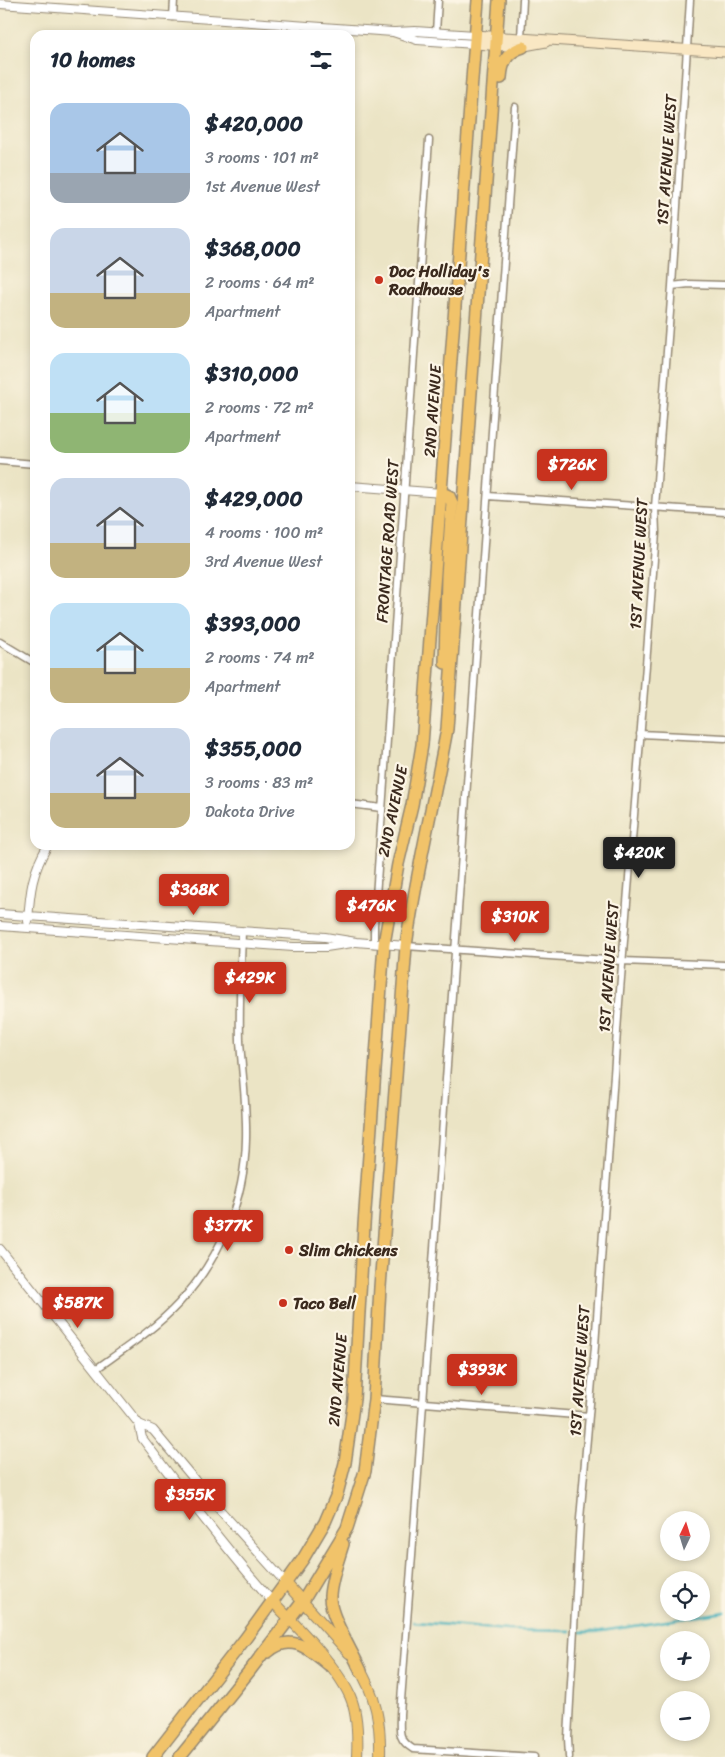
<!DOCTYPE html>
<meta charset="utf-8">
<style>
:root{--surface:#fff;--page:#f6f6f7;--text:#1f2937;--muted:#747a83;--accent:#c8321e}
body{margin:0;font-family:Sriracha,sans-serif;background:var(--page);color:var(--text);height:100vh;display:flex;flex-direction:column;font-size:19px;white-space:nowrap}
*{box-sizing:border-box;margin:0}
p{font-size:16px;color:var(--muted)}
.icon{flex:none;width:28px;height:28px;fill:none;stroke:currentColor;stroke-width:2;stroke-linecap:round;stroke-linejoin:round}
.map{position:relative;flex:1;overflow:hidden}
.drawer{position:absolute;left:30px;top:30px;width:325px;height:820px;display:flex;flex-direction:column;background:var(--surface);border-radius:15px;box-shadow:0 2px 8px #0003}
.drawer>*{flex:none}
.needle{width:32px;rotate:4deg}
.tools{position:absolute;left:660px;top:1511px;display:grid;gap:10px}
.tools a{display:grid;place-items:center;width:50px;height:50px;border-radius:50%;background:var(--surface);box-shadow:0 2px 8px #0003;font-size:25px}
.price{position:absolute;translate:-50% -42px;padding:0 11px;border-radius:5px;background:var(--accent);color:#fff;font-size:16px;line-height:32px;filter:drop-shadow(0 1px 2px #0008)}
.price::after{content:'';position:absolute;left:50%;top:30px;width:15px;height:11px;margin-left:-8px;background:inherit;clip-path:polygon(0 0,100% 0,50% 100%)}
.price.active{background:#222;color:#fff}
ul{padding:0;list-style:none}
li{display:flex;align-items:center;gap:15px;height:125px;padding:0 20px}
li span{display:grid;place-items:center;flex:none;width:140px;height:100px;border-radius:15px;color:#555}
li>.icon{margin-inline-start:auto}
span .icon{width:60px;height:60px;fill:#fffc;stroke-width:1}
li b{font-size:21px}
h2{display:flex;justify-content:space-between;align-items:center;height:60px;padding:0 20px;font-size:21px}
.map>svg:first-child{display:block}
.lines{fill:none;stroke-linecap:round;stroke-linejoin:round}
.stream{stroke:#43b2bd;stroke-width:2.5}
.minor-casing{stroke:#938772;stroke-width:9}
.tertiary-casing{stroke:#938772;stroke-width:10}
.secondary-casing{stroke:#938772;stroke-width:11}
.primary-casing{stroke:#938772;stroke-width:12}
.trunk-casing{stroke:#938772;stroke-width:14}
.minor{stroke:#fff;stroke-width:6}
.tertiary{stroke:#fff;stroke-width:8}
.secondary{stroke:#f9e7c3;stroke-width:9}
.primary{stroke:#f1c36a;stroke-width:10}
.trunk{stroke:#f1c36a;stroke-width:11}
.poi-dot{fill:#c8321e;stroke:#fcf5e5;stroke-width:2}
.labels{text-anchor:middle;stroke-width:4.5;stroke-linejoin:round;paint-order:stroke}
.street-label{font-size:16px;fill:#3b2a1e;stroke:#fcf5e5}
.poi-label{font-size:16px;font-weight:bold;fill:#3b2a1e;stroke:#fcf5e5;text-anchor:start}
</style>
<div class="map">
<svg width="725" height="1757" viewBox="0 0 725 1757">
<rect width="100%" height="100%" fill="#fcf5e5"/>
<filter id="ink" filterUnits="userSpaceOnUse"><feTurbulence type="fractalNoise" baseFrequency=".02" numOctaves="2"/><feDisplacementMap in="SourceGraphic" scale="10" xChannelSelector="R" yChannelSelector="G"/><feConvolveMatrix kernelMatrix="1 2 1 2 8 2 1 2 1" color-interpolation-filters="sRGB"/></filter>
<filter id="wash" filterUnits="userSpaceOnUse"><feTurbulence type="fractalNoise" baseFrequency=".0096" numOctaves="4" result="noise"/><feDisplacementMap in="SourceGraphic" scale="20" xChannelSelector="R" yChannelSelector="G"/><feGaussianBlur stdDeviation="1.12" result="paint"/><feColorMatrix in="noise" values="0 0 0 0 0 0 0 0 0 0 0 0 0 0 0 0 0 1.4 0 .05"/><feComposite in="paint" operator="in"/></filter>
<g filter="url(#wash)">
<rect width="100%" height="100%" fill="#ebe4c5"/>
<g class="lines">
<path class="stream" d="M414,1622l93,8 64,1
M578,1632h17l130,-20"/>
</g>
</g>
<g filter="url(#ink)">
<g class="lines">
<g class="minor-casing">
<path id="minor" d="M173,17l1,-17
M436,32l2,-32
M521,38l2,-38
M515,107l-99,1395 -16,212c0,17 -3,25 13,35l121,8
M672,286l17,-2 36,1
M0,461l35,3
M488,496l237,16
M0,642l35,21
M640,734l85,4
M350,804l32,4
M374,944v-19l55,-785
M406,946l216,15 103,4
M96,1369c28,-20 59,-40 83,-66 41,-44 66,-103 67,-164 1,-33 -4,-66 -6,-98 -1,-37 1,-73 2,-110
M374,1399l215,17
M569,1757l-1,-19 12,-219 15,-173 24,-343 27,-338 10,-132 -1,-26 17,-221 18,-286"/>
</g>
<g class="tertiary-casing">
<path id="tertiary" d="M0,4l393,28 24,8 58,4
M395,32l20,-1 60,4
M350,486l92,7
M0,914l325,23 31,5 50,4
M28,921c2,-30 4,-49 20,-76
M0,926l293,21h33l26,-4
M0,1249l139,175 3,14c42,56 84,111 130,163
M139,1424l14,6 66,79 66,73"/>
</g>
<g class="secondary-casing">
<path id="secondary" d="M475,35l250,17
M475,44l44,3 27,-5"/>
</g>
<g class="primary-casing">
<path id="primary" d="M285,1582l64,71
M272,1601c24,24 64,64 78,95 8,18 8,41 7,61
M357,1665c19,29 24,58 23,92"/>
</g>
<g class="trunk-casing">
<path id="trunk" d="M501,78c1,-16 6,-26 22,-31
M442,493l7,3 3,7 -5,73 -2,87
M343,1544c-5,17 -12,35 -13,52 -1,19 23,57 31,75
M268,1652c23,-20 41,-3 61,13
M153,1757l92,-118 58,-80 22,-37 12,-28 8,-31 9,-64 10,-174 20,-281 14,-80 14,-59 10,-60 56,-745
M180,1757l71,-88 52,-68 44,-73 18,-57 9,-72 6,-112 26,-341c10,-73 28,-145 41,-217l52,-729"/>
</g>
<use href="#minor" class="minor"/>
<use href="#tertiary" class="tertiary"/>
<use href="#secondary" class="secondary"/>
<use href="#primary" class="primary"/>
<use href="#trunk" class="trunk"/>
</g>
</g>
<g class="poi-dot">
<circle cx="379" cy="280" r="5"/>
<circle cx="289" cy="1250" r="5"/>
<circle cx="283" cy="1303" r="5"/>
</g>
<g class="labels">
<g class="street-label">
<text transform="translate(666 160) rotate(-86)" y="6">1ST AVENUE WEST</text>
<text transform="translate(432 411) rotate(-86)" y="6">2ND AVENUE</text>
<text transform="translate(387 541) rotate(-86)" y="6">FRONTAGE ROAD WEST</text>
<text transform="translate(638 564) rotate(-87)" y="6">1ST AVENUE WEST</text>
<text transform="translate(392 811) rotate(-78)" y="6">2ND AVENUE</text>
<text transform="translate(608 967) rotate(-86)" y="6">1ST AVENUE WEST</text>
<text transform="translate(579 1371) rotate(-86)" y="6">1ST AVENUE WEST</text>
<text transform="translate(337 1380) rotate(-85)" y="6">2ND AVENUE</text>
</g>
<g class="poi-label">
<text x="389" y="277">Doc Holliday's<tspan x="389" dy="18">Roadhouse</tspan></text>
<text x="299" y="1256">Slim Chickens</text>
<text x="293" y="1309">Taco Bell</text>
</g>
</g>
</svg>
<div class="tools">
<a><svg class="needle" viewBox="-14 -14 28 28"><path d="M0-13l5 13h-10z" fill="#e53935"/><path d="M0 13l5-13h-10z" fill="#747a83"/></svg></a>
<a><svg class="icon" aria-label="locate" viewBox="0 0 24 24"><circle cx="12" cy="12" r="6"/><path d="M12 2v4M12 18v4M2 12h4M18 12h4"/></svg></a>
<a>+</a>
<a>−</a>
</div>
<b class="price" style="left:572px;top:491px">$726K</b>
<b class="price active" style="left:639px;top:879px">$420K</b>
<b class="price" style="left:194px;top:916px">$368K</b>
<b class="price" style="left:371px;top:932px">$476K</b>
<b class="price" style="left:515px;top:943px">$310K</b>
<b class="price" style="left:250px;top:1004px">$429K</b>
<b class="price" style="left:228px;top:1252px">$377K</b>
<b class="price" style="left:78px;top:1329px">$587K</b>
<b class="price" style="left:482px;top:1396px">$393K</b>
<b class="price" style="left:190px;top:1521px">$355K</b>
<section class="drawer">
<h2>10 homes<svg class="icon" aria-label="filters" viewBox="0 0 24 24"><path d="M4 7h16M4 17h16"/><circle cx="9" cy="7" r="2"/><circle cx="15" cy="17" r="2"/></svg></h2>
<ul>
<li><span style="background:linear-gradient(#a9c7e8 70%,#9aa5b1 0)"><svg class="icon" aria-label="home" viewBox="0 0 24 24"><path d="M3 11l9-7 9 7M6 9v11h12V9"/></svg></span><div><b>$420,000</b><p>3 rooms · 101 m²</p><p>1st Avenue West</p></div></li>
<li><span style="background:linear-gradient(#c9d6e8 65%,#c2b280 0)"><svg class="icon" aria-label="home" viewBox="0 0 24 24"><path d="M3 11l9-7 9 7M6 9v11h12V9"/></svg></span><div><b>$368,000</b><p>2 rooms · 64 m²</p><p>Apartment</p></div></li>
<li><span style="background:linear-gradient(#bfe0f5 60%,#8fb573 0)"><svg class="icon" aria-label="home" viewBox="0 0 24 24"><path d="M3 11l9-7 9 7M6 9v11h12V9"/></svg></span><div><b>$310,000</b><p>2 rooms · 72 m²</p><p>Apartment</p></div></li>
<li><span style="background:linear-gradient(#c9d6e8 65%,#c2b280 0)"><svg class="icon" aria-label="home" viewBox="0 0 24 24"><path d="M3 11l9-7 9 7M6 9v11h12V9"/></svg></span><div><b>$429,000</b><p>4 rooms · 100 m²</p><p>3rd Avenue West</p></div></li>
<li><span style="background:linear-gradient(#bfe0f5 65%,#c2b280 0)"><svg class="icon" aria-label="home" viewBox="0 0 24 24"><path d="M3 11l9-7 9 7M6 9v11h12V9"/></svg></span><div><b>$393,000</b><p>2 rooms · 74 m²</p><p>Apartment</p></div></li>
<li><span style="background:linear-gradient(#c9d6e8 65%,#c2b280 0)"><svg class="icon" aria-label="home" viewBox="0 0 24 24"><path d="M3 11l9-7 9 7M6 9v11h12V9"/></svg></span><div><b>$355,000</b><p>3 rooms · 83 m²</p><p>Dakota Drive</p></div></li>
</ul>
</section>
</div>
